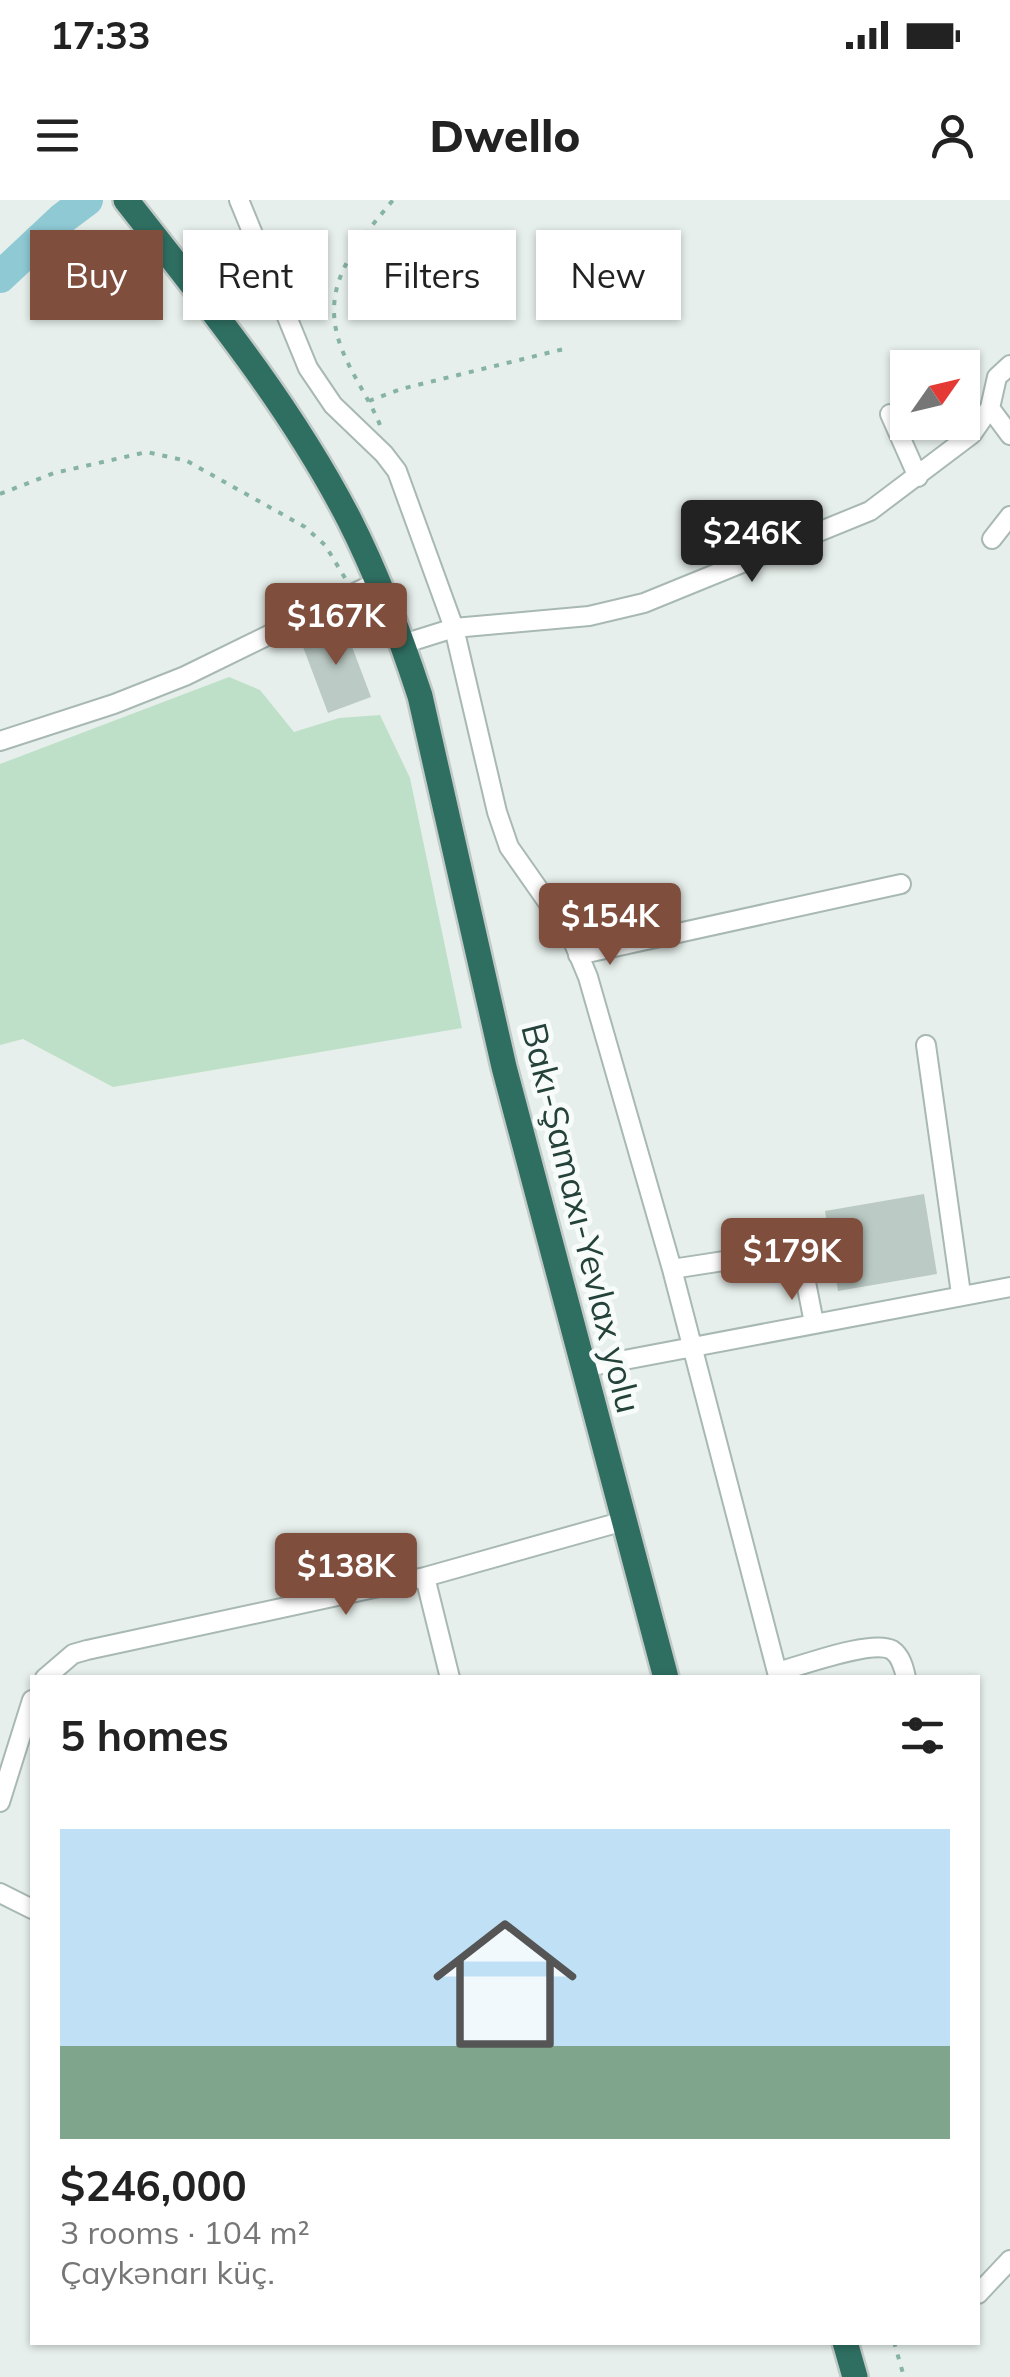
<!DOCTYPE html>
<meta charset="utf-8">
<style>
:root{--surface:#fff;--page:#f2f2f2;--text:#222;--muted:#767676;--accent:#804e3d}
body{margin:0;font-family:Mulish,sans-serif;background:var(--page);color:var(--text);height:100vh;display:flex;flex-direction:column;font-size:38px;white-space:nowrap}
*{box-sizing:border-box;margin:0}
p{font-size:32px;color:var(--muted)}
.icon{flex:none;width:55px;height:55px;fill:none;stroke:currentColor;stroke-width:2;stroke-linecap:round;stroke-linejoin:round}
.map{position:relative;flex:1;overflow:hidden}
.details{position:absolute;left:30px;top:1475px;width:950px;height:670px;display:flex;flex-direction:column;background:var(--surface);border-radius:0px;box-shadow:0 2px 8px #0004}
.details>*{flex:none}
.banner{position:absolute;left:30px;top:30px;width:950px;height:90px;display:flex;gap:20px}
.needle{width:65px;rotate:56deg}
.fabs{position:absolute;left:890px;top:150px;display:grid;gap:20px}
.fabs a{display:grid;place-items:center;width:90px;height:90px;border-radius:0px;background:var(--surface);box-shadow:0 2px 8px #0004;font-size:50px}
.price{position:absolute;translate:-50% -85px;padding:0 22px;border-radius:10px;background:var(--accent);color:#fff;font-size:32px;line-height:65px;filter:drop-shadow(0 2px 5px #0008)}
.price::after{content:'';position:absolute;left:50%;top:60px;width:30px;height:22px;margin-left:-15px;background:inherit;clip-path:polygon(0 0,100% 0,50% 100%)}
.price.on{background:#222;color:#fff}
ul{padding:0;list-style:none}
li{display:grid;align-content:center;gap:20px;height:530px;padding:0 30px}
li span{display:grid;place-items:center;height:310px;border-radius:0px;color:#555}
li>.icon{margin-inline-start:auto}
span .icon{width:180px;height:180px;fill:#fffc;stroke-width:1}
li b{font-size:42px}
h2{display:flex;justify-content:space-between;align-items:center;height:120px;padding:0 30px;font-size:42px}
.tag{padding:0 35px;border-radius:0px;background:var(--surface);box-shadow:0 2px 8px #0004;font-size:35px;line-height:90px}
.tag.on{background:var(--accent);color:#fff}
.status{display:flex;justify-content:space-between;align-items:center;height:70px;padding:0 50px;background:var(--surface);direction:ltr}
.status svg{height:28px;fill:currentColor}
header{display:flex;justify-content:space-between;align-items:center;height:130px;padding:0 30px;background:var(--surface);font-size:45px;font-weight:800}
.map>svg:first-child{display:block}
.green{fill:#bfe0c8}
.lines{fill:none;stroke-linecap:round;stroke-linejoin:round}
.river{stroke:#8ec9d4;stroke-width:32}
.building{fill:#bbcac4}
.minor-casing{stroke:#a8b8b2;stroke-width:22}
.highway-casing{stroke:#c2cac8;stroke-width:30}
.path{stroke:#86b3a5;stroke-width:4;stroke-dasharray:5 8;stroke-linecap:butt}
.minor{stroke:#fff;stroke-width:18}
.highway{stroke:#2f6f62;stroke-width:25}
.labels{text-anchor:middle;stroke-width:10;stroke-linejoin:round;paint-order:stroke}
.street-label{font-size:35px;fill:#24423a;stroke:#f7fbf9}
</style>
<div class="status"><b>17:33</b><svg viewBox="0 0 49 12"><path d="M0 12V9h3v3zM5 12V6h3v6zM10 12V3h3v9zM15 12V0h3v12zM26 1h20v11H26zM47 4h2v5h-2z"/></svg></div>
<header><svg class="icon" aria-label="menu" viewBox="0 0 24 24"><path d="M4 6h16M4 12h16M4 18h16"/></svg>Dwello<svg class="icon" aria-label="person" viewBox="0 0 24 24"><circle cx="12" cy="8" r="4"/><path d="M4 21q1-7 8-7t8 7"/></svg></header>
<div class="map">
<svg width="1010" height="2177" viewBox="0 0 1010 2177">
<rect width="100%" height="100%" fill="#e6efeb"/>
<path class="green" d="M229,477l31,13 34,42 45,-14 41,-3 30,63 52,250 -349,59 -90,-48 -23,6v-281z"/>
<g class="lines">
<path class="river" d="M0,77l63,-59 24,-18"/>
</g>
<path class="building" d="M343,423l28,74 -43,16 -28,-74z
M924,994l13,80 -99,17 -13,-80z"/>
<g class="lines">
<g class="minor-casing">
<path id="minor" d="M239,0l69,168 25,37 51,49 13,17 57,157 43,184 12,35 61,87 18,43 84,292 105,403c24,-6 95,-33 115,-22 9,6 12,18 14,28
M990,208l20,27
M890,214l28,63
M992,339l18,-23
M403,444l51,-16 135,-12 55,-13 226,-92 102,-77 18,-26 7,-31 13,-12
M0,541l114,-37 71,-28 194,-95
M578,755l323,-71
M926,845l35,249
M672,1069l123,-19 6,7 13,66
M582,1168l428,-81
M425,1377l25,101
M45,1478l28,-24 14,-4 338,-73 199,-56
M0,1602l32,-102
M0,1693l32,16
M978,2094l32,-34"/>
</g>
<g class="highway-casing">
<path id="highway" d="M126,0c80,102 163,203 223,319 29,57 51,116 71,177l84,371 162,611
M845,2142l10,35"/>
</g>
<path class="path" d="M369,201l32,-12 167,-41
M380,225c-11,-27 -29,-51 -39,-78 -23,-62 15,-102 52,-147
M0,294l54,-21 93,-21 40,9 118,66 20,18 20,33
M894,2142l10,35"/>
<use href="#minor" class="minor"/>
<use href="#highway" class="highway"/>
</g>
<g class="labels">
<g class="street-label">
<text transform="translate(581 1018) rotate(76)" y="12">Bakı-Şamaxı-Yevlax yolu</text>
</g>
</g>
</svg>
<div class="fabs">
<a><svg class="needle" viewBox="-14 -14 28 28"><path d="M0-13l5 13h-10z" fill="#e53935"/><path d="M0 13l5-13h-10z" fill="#767676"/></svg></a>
</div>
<b class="price on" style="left:752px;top:385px">$246K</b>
<b class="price" style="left:336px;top:468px">$167K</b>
<b class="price" style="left:610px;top:768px">$154K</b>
<b class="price" style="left:792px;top:1103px">$179K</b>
<b class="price" style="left:346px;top:1418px">$138K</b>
<div class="banner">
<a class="tag on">Buy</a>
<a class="tag">Rent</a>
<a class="tag">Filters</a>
<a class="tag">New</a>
</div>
<section class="details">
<h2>5 homes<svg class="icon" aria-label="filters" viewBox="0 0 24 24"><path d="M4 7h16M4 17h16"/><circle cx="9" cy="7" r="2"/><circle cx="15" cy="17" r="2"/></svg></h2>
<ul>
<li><span style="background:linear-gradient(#bfe0f5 70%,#7fa58c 0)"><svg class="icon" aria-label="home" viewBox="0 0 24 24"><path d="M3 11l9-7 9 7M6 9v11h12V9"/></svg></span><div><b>$246,000</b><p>3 rooms · 104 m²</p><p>Çaykənarı küç.</p></div></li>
</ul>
</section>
</div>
